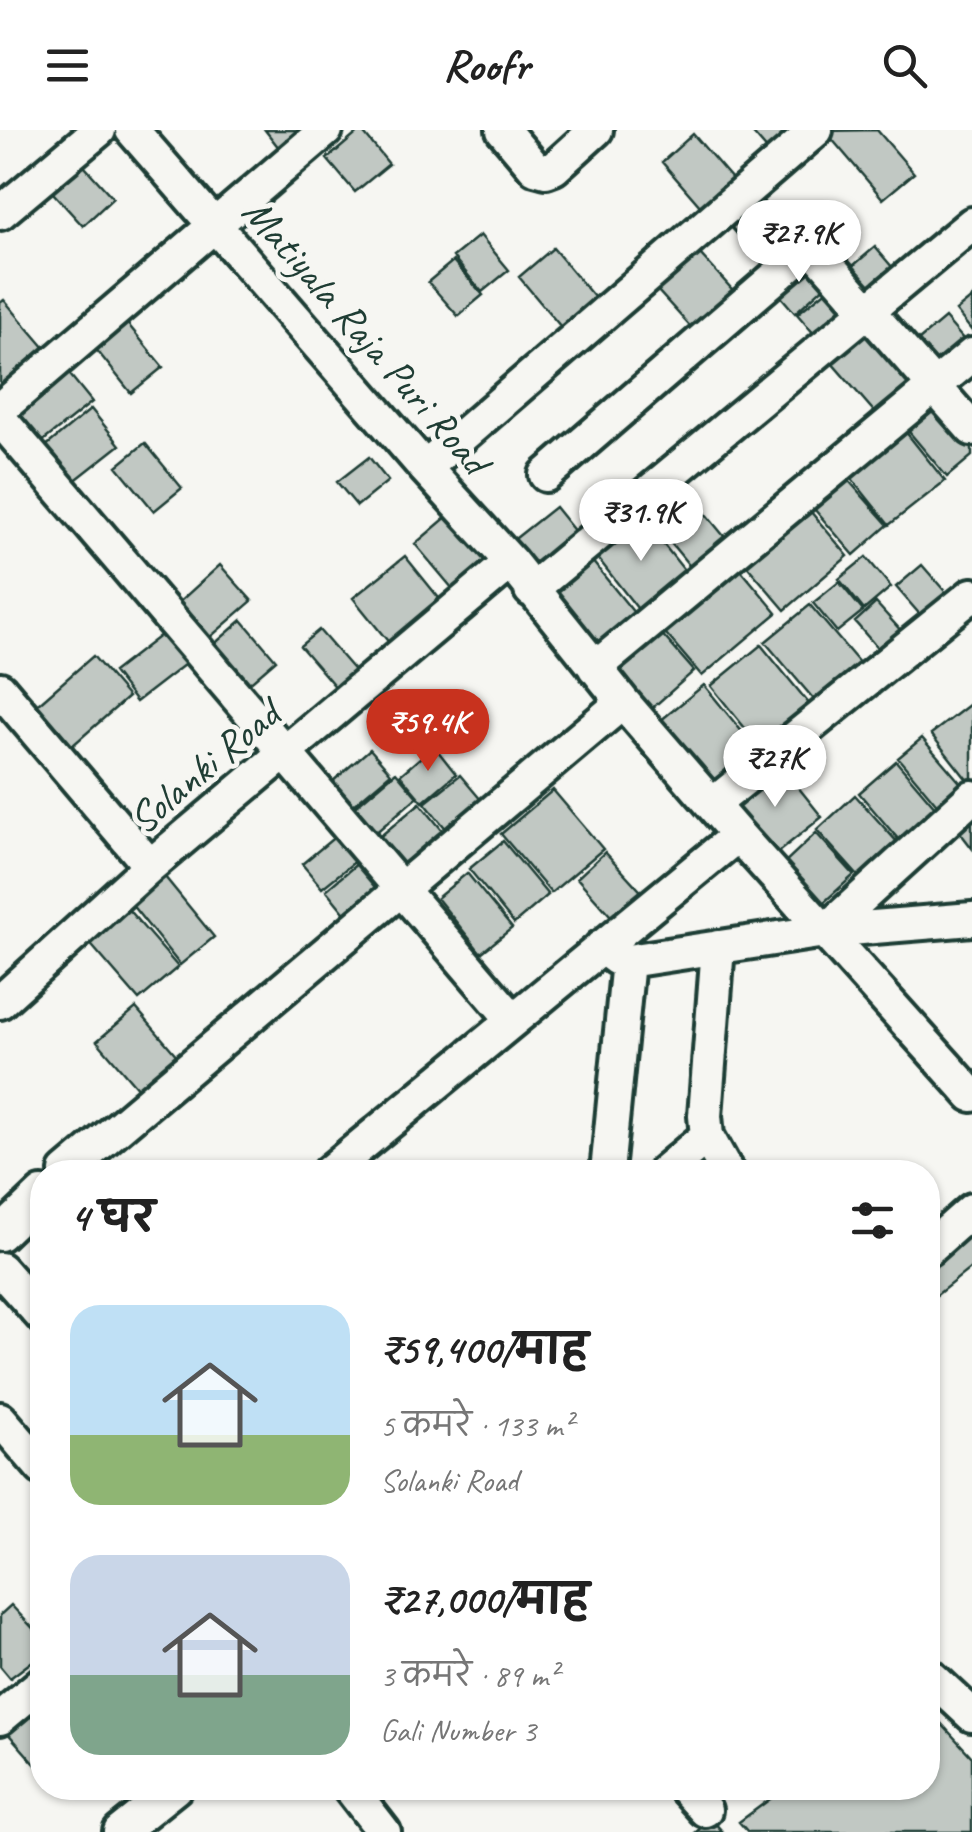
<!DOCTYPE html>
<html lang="hi">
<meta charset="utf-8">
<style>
:root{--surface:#fff;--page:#f6f6f6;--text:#222;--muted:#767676;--accent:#c8321e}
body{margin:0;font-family:Caveat,"Playpen Sans Deva",sans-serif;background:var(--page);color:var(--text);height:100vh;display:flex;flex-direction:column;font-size:38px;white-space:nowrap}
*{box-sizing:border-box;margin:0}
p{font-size:32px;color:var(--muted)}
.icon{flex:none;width:55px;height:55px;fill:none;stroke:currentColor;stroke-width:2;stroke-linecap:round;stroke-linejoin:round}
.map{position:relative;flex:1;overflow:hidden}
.side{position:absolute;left:30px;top:1030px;width:910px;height:640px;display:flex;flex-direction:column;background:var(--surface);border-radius:40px;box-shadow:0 2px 8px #0004}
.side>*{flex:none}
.price{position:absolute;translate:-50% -85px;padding:0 22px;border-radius:35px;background:#fff;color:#222;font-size:32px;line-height:65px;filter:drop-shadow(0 2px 5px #0008)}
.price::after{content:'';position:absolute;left:50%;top:60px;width:30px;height:22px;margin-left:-15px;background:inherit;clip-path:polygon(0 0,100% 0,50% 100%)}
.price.active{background:var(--accent);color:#fff}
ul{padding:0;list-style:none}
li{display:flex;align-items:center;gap:30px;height:250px;padding:0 40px}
li span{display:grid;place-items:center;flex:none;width:280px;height:200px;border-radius:30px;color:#555}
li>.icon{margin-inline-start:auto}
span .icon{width:120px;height:120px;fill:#fffc;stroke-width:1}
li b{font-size:42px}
h2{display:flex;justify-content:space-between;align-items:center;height:120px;padding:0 40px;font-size:42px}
header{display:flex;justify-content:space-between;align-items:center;height:130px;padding:0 40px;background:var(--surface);font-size:45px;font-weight:600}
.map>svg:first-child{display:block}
.building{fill:#c1c8c3;stroke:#1f3d34;stroke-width:2.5}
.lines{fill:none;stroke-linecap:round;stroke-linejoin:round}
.street-casing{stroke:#1f3d34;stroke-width:40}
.street{stroke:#f6f6f2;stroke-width:32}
.labels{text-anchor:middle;stroke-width:10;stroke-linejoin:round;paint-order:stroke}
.street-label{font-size:42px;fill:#1f3d34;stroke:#f6f6f2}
</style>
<header><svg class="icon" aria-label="menu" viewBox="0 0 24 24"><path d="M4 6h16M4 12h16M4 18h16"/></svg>Roofr<svg class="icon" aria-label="search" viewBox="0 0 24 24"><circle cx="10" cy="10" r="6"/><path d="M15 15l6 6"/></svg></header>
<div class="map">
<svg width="972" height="1702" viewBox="0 0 972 1702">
<rect width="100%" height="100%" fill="#f6f6f2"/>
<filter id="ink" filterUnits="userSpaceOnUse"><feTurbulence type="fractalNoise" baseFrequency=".01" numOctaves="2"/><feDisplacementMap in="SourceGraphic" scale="20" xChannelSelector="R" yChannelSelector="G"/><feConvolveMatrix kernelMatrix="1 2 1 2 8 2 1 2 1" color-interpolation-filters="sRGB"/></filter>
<g filter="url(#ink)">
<path class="building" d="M265,0h54l-33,27z
M361,0l28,34 -34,28 -28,-33z
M750,0h58l-32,30z
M877,0l37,43 -31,26 -58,-68z
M693,4l46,53 -32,27 -45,-52z
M75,26l38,42 -30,28 -39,-43z
M756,63l47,55 -30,27 -48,-55z
M480,105l29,35 -27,22 -29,-35z
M691,114l48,53 -42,37 -48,-53z
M875,117l24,28 -29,23 -23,-27z
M553,118l47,56 -34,29 -47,-56z
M804,127l23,27 -32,29 -24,-28z
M453,131l30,34 -25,21 -30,-34z
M829,158l23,28 -31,26 -24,-28z
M972,168v33l-16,-20z
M4,170l47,55 -45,39 -6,-8v-83z
M122,187l41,50 -32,26 -40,-50z
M945,188l26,30 -33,28 -26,-30z
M870,199l52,61 -38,33 -52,-60z
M62,235l30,37 -50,40 -29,-37z
M934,273l38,46v7l-25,21 -42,-50z
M91,279l29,36 -47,37 -28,-35z
M905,301l40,50 -56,44 -40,-50z
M145,313l37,45 -28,23 -37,-45z
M369,327l19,24 -31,25 -20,-24z
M842,343l46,52 -34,30 -46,-53z
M677,349l51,62 -35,29 -51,-62z
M800,369l48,57 -63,54 -49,-57z
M555,377l25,31 -43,35 -26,-31z
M449,385l48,58 -34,28 -48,-57z
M640,385l48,60 -47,38 -48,-61z
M405,426l46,57 -52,42 -46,-57z
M866,427l25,30 -27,23 -25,-31z
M592,431l43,53 -38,30 -43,-52z
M736,434l41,49 -75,63 -41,-48z
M220,435l32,36 -44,38 -31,-35z
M922,435l27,31 -26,22 -27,-31z
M839,452l24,29 -26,21 -24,-29z
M876,473l27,30 -22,19 -26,-30z
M810,475l51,60 -44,38 -52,-61z
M242,490l34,40 -30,26 -34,-40z
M653,494l41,47 -45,40 -41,-47z
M170,498l23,30 -57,44 -23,-30z
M319,500l45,52 -19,16 -45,-52z
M761,515l50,61 -50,42 -50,-62z
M93,526l35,41 -64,56 -35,-41z
M704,555l57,70 -44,36 -57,-70z
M969,575l3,3v71l-3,3 -38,-48z
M922,608l42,49 -24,21 -42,-50z
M434,616l22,28 -33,28 -23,-27z
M370,619l21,24 -39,33 -20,-24z
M896,631l40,47 -37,32 -40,-47z
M778,632l44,55 -50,40 -44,-54z
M396,642l21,25 -44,38 -22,-25z
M460,645l27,32 -35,29 -27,-33z
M553,660l50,59 -52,44 -50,-59z
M855,665l43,48 -39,34 -42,-47z
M420,673l31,38 -42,35 -32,-37z
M972,676v42l-20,-26z
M343,700l20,25 -41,33 -20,-24z
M816,703l38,42 -33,30 -38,-41z
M503,711l45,54 -34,29 -45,-55z
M605,722l42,46 -29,26 -41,-46z
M365,727l27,32 -40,33 -26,-32z
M467,743l45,55 -31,25 -44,-55z
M165,747l49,60 -34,28 -49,-61z
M126,777l52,60 -39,33 -52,-60z
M136,878l48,56 -39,33 -48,-56z
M972,1094v43l-44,35v-42z
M42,1136v45l-22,-25z
M11,1475l31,33v16l-32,24 -10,-12v-51z
M33,1577l9,11v54l-36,-41z
M928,1579l44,48v75h-224l-9,-10 46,-34h143z
M711,1689l12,13h-27z"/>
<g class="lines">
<g class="street-casing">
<path id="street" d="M132,0l293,338 86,94 112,140 115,133 234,260
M503,0l32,38 11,3 8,-3 42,-38
M0,83l99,-83
M0,279l326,-279
M0,289l513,601
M425,338l391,-338
M546,345l262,-226 9,4 155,176
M531,460l441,-366
M595,538l377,-313
M0,559l150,177
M712,675l260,-210
M825,801l147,-134
M601,817l16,12 11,2 197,-30 147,-12
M718,817l-13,169 2,20 20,36
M0,872l150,-136 361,-304
M66,1042l557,-470
M329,1042l409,-337
M607,1042l21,-211
M664,1042l43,-36
M0,1104l42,-40
M928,1119l44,-39
M0,1139l42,47
M0,1289l42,49
M928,1544l44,41
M0,1588l42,-35
M350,1658l34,44
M685,1658l20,22
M120,1702l55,-44"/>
</g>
<use href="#street" class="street"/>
</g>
</g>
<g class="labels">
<g class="street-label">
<text transform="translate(367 205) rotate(49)" y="15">Matiyala Raja Puri Road</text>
<text transform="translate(203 636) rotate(-40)" y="15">Solanki Road</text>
</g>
</g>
</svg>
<b class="price" style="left:799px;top:155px">₹27.9K</b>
<b class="price" style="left:641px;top:434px">₹31.9K</b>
<b class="price active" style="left:428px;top:644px">₹59.4K</b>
<b class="price" style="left:775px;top:680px">₹27K</b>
<section class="side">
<h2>4 घर<svg class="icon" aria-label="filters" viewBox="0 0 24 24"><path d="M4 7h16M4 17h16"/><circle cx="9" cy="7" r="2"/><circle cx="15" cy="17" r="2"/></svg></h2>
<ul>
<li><span style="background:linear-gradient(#bfe0f5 65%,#8fb573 0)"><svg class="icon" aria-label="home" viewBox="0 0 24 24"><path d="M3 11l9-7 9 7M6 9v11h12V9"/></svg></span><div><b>₹59,400/माह</b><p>5 कमरे · 133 m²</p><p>Solanki Road</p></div></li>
<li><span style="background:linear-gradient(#c9d6e8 60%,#7fa58c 0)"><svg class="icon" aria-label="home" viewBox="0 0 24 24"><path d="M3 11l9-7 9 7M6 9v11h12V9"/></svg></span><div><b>₹27,000/माह</b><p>3 कमरे · 89 m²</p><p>Gali Number 3</p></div></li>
</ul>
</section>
</div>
